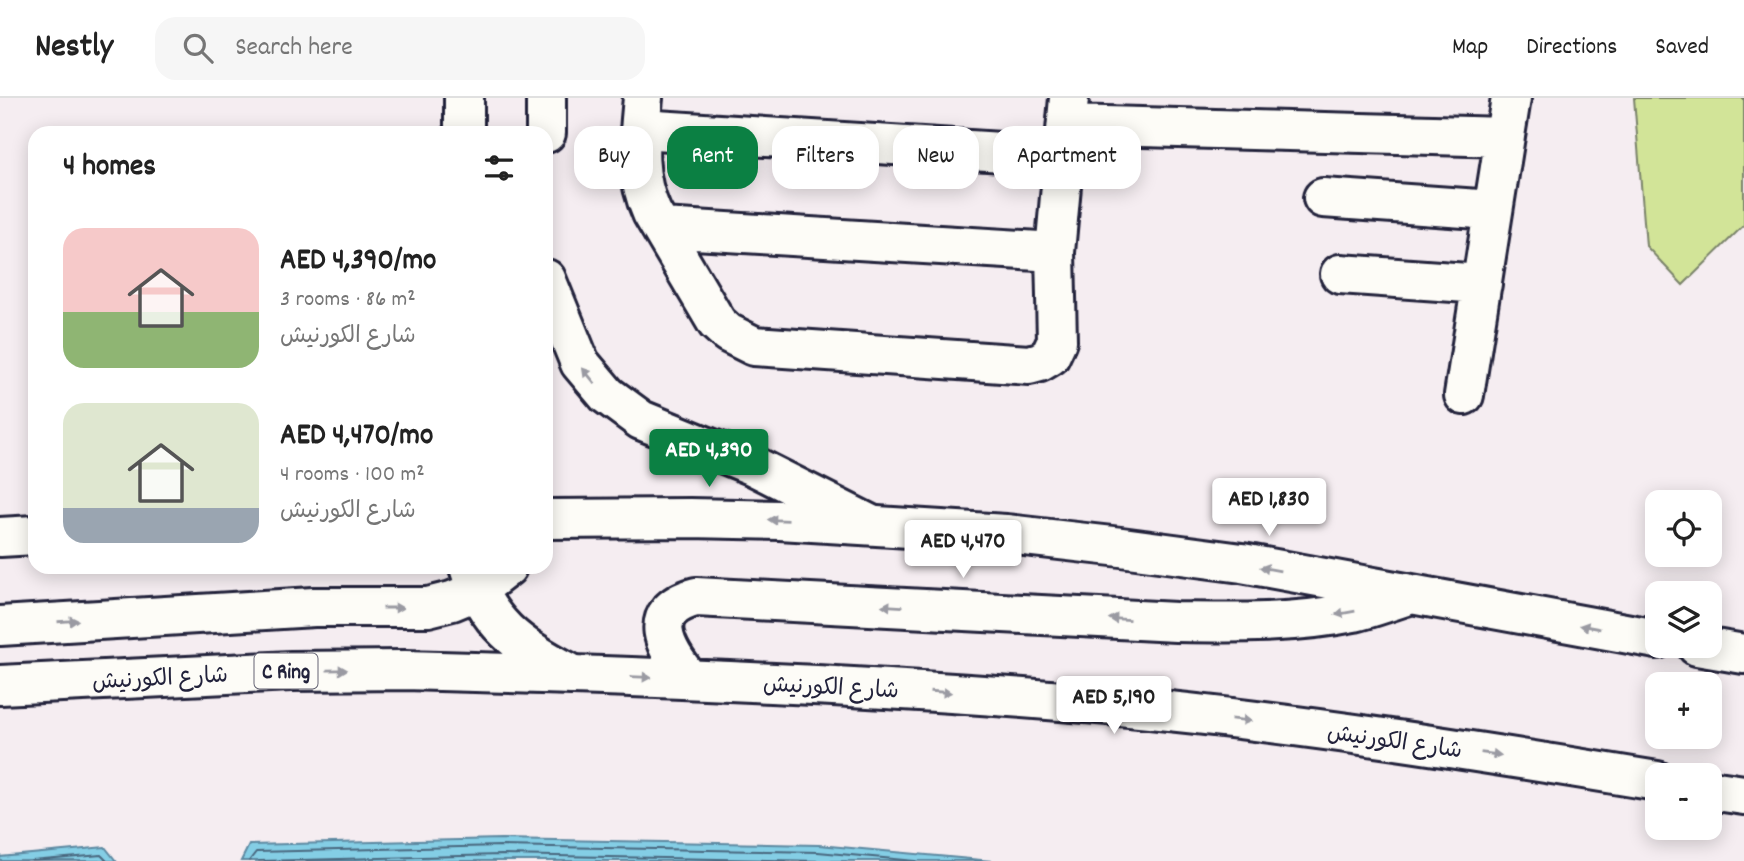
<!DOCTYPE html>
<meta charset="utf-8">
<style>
:root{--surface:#fff;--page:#f6f6f6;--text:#222;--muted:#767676;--line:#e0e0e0;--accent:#0b8043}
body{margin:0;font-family:Dekko,"Playpen Sans Arabic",sans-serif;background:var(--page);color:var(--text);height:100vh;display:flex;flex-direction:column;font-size:26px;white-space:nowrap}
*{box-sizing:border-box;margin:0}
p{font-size:23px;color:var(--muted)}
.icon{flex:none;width:38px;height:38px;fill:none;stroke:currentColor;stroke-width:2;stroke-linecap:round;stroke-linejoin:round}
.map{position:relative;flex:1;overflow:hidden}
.sheet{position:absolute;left:28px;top:28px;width:525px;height:448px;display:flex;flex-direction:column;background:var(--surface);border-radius:21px;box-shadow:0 4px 18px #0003}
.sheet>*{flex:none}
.top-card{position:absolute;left:574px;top:28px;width:665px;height:63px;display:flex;gap:14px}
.buttons{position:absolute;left:1645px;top:392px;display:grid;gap:14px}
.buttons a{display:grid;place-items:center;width:77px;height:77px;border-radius:14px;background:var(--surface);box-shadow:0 4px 18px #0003;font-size:35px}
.price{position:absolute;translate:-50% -60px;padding:0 16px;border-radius:7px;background:#fff;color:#222;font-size:23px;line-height:46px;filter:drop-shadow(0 2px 4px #0008)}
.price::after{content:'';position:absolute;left:50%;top:42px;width:21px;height:16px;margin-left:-10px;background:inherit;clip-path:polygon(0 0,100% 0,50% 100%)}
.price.current{background:var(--accent);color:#fff}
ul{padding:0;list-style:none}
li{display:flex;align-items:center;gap:21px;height:175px;padding:0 35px}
li span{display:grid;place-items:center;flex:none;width:196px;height:140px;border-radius:21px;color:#555}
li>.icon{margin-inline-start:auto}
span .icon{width:84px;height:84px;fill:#fffc;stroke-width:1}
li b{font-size:30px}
h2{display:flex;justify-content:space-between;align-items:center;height:84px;padding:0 35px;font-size:30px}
.tag{padding:0 24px;border-radius:21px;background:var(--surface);box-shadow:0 4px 18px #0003;font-size:24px;line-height:63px}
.tag.current{background:var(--accent);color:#fff}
header{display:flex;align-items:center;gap:42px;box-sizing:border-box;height:98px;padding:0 35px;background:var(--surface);border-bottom:2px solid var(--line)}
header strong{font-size:33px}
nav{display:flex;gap:38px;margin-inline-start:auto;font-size:24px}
.search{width:490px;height:63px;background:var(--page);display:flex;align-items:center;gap:18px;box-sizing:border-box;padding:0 24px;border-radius:21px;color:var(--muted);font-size:26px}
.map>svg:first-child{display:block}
.green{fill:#d2e498;stroke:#7a836a;stroke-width:2}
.water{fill:#84cee5;stroke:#5d89a1;stroke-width:2}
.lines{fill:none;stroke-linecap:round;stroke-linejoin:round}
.shore{stroke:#49677f;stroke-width:2}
.minor-casing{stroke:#22223b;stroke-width:44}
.major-casing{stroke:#22223b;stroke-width:44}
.highway-casing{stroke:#22223b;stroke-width:44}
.minor{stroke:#fdfcf7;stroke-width:38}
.major{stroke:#fdfcf7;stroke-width:38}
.highway{stroke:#fdfcf7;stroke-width:38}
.oneway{fill:#9a9aa2}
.labels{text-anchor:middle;stroke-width:5;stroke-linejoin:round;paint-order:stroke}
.shield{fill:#fdfcf7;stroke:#646373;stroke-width:2}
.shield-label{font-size:21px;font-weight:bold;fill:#22223b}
.street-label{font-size:23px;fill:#22223b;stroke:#fdfcf7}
</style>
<header>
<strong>Nestly</strong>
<div class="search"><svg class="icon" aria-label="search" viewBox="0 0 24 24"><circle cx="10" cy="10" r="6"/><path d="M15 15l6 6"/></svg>Search here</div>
<nav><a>Map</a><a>Directions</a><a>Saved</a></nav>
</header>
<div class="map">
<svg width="1744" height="763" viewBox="0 0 1744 763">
<rect width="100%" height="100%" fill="#f5edf1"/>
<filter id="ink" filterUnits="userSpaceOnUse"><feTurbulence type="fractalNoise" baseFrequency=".0143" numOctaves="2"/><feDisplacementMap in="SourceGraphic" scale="14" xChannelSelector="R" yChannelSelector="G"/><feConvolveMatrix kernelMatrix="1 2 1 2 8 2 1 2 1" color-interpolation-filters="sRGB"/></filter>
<g filter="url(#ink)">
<path class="green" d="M1634,0h110v127l-61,60 -37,-39z"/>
<path class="water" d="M501,741l318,6 173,16h-751l8,-16z
M105,749l11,14h-116v-4z"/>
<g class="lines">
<path class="shore" d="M32,763l69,-6 6,6
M249,763l7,-9 245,-6 317,6 98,9
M259,763l242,-6 319,6"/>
<g class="minor-casing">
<path id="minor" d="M643,0c-4,42 -9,75 9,115l65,110 11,10 26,13 275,19 11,-3 10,-6 7,-15 -2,-89 14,-154
M1068,27l437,12
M640,31l424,27
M1323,100l170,12
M662,130l393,24
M1340,176l142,10
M1464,297l47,-297"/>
</g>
<g class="major-casing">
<path id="major" d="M546,421l144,-1 90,2 226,14 115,13 121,16 415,76
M1697,548l47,8
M573,577c179,6 358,14 536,30 184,17 366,46 548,76
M689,581c-24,-30 -46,-68 7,-82l480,25c60,1 119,2 178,-10 17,-4 35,-11 52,-16
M1710,692l34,5"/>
</g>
<g class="highway-casing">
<path id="highway" d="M464,0v35
M546,35v-35
M546,181l34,84 27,32 34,25 113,46 117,59
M0,439l35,-2
M469,469c16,55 50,80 99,105
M0,528l314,-19h114l24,-6 24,-10 31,-24
M0,587l291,-14 114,-1 168,5"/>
</g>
<use href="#minor" class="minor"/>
<use href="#major" class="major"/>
<use href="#highway" class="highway"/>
</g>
<defs><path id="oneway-solid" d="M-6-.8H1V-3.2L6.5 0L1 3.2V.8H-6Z" transform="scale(1.75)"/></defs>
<g class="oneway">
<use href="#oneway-solid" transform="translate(589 278) rotate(-129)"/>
<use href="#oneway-solid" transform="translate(778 422) rotate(-178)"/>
<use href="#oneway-solid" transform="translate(1270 471) rotate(-170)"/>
<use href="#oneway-solid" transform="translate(892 508) rotate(-177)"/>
<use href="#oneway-solid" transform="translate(393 510)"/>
<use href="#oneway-solid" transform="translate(1345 515) rotate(170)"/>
<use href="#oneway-solid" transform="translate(1119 521) rotate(-177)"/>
<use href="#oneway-solid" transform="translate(68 523) rotate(-4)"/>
<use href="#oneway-solid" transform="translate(1590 529) rotate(-170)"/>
<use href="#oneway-solid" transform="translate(337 572) rotate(-1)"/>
<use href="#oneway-solid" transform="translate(641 579) rotate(2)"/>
<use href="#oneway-solid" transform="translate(941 594) rotate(4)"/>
<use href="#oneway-solid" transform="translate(1241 622) rotate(6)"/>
<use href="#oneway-solid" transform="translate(1491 656) rotate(8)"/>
</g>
</g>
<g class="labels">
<rect class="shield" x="254.5" y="555.5" width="63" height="35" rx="5"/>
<g class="shield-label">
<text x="286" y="580">C Ring</text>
</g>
<g class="street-label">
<text transform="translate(160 579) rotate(-3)" y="8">شارع الكورنيش</text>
<text transform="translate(831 588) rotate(3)" y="8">شارع الكورنيش</text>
<text transform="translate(1395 642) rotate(8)" y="8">شارع الكورنيش</text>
</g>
</g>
</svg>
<div class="buttons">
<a><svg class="icon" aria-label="locate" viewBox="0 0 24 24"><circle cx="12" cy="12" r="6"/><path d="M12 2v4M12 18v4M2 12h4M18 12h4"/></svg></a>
<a><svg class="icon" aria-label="layers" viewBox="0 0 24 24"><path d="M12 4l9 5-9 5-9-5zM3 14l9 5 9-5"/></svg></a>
<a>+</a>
<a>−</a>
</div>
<b class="price current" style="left:709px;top:391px">AED 4,390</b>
<b class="price" style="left:1269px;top:440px">AED 1,830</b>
<b class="price" style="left:963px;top:482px">AED 4,470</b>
<b class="price" style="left:1114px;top:638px">AED 5,190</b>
<div class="top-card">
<a class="tag">Buy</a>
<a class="tag current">Rent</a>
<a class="tag">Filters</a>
<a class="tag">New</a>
<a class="tag">Apartment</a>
</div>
<section class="sheet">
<h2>4 homes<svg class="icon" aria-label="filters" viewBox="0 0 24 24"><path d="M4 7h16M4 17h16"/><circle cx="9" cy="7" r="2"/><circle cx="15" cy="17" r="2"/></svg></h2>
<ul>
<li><span style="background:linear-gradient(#f6c9c9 60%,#8fb573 0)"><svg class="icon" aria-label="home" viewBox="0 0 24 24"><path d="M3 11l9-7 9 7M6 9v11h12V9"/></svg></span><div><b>AED 4,390/mo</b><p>3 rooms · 86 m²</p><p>شارع الكورنيش</p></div></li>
<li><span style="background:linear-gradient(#dfe7d0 75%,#9aa5b1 0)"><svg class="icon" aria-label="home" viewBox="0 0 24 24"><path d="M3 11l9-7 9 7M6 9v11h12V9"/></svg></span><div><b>AED 4,470/mo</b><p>4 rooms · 100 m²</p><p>شارع الكورنيش</p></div></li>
</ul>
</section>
</div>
